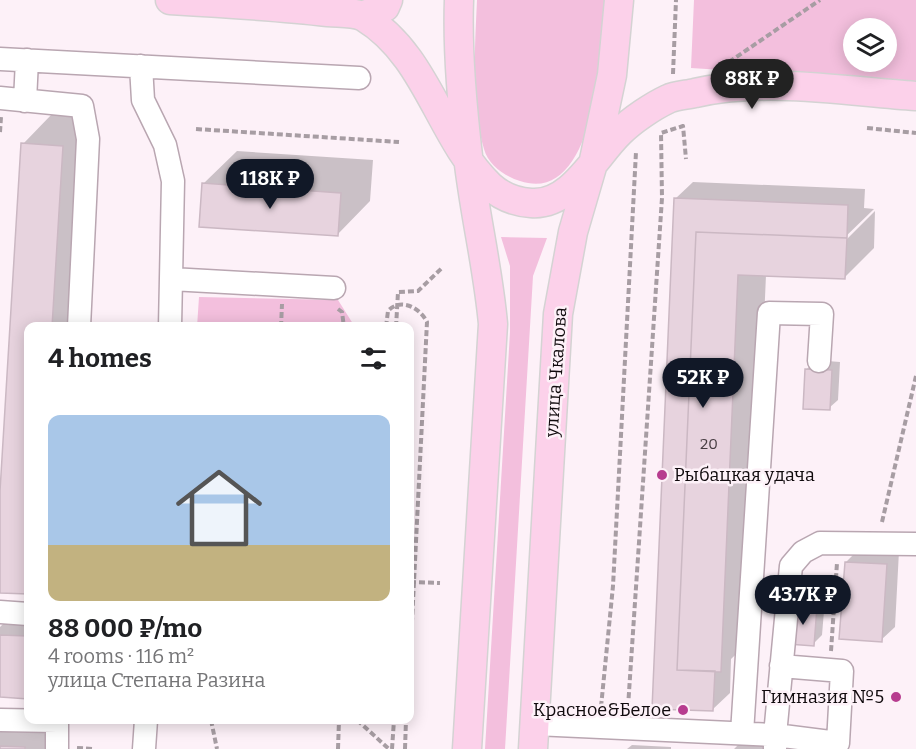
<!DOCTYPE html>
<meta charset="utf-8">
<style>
:root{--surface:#fff;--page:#f2f2f2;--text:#202124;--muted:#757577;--accent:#111827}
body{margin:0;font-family:Bitter,serif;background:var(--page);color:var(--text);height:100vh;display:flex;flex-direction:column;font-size:22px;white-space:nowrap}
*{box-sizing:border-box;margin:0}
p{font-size:20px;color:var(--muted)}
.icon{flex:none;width:33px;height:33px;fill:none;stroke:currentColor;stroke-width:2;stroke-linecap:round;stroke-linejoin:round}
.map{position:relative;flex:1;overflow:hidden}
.details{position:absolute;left:24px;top:322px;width:390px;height:402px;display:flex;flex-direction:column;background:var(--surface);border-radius:12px;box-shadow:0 3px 15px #0003}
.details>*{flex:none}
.buttons{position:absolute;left:843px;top:18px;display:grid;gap:12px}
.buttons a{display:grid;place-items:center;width:54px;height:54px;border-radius:50%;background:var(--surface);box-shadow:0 3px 15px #0003;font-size:30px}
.price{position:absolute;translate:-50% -51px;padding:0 14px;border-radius:21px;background:var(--accent);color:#fff;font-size:20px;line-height:39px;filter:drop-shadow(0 2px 3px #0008)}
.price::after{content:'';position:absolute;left:50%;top:36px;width:18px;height:14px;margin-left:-9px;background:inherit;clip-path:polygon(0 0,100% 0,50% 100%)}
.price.on{background:#222;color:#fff}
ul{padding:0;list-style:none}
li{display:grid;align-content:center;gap:12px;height:318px;padding:0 24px}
li span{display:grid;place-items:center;height:186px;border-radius:12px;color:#555}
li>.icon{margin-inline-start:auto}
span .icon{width:108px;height:108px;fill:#fffc;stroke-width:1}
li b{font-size:26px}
h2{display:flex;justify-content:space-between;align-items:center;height:72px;padding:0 24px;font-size:26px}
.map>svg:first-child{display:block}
.green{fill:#f3bfdd;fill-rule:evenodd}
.shadow{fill:#0003}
.building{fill:#e7d3de;stroke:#cbb8c3;stroke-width:1.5}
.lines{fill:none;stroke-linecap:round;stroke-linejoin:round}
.minor-casing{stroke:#b9a6b1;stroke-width:25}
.major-casing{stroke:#d4d3d3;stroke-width:31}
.path{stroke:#a79da3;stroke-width:4;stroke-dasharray:6 3;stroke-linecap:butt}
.minor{stroke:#fff;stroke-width:22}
.major{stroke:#fcd1ea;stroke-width:28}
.poi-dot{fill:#b73c8f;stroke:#fdf1f8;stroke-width:2}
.labels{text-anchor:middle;stroke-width:5;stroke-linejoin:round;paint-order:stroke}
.number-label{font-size:15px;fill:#463c41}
.street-label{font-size:18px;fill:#100a0d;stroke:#fdf1f8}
.poi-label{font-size:18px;fill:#100a0d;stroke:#fdf1f8;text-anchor:end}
</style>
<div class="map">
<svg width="916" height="749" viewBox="0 0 916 749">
<rect width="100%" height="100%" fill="#fdf1f8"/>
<path class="green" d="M477,0h128c-2,44 -8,207 -85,181 -14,-4 -32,-16 -36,-32 -13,-44 -9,-103 -7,-149z
M694,0h222v83l-225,-15zM854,28h32v34h-32z
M501,237l46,1 -14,38 -28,473h-20l25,-417v-66z
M199,297l139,3 17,27h-158z"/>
<path class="shadow" d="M52,114l40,3 -13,210h-51v266l-28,-2v-76l23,-371z
M237,151l136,9 -3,41 -33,34 -134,-51z
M693,182l172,7 -1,19 10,1 -34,33 2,2 33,-33 -1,37 -30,30 -78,-3 -16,366 -19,18 -1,34 -18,17 -37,-511z
M815,360l25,2 -2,38 -9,8 -22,-39z
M859,549l40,2 -4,76 -14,13 -35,-78z
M802,597l23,2 -3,36 -9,9 -20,-38z
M5,622l23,1v74l-28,-1v-69z
M54,720l-2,29h-52v-19z
M746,737l36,12h-48z
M632,745l39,2v2h-44z"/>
<path class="building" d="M21,143l42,3 -11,181h-24v267l-28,-1v-102z
M202,183l139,10 -3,43 -139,-9z
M674,198l174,7 -1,33 -151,-6 -19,438 38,1 -2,40 -61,-2z
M696,232l151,6 -2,41 -107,-4 -17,397 -44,-2z
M805,369l27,1 -2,40 -27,-1z
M845,562l42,2 -5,78 -43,-3z
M792,605l25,2 -3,39 -26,-2z
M0,635l28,1v63l-28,-2z
M0,746l25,1v2h-25z"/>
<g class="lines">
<g class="minor-casing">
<path id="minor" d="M0,59l359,19
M141,66l2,34 22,45 8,36 -3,146
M0,98l82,8 6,33 -9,188
M25,101l2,-41
M171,279l163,9
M0,612l28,2
M0,720l57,1
M535,724l240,11 16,-169 12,-14 17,-9 96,1
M742,733l27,-420 53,1 -3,47
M57,749v-29
M144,749l2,-29
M775,749v-14l63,8 4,-72 -61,-5"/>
</g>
<g class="major-casing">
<path id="major" d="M170,0c53,3 106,6 158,12 11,1 27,0 36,5 64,39 75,120 126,169 12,11 26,16 41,17 40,3 64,-47 89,-71 12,-12 33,-26 48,-33 8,-4 19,-4 27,-6 72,-16 149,-2 221,3
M459,0c-2,52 3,105 9,156 6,56 20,111 25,168l-26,425
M362,16l23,-9 3,-7
M533,749l25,-435 15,-82 21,-72 18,-85 7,-75"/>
</g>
<path class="path" d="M729,62l91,-62
M673,74l3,-74
M867,128l49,5
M196,129l203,13
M0,132l1,-15
M338,309l4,3 2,15
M281,327l1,-23
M386,327l2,-16c13,-14 32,-3 39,11l-17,339
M396,327l2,-35 20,-1 25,-24
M882,522l34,-146
M410,582l30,1
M831,651l6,-88
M601,707l12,-121 23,-434
M628,707l34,-509 -1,-65 22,-7 3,33
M211,720l6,29
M357,720l32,29
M77,748l17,1
M338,749l1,-29
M392,749l2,-29
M405,749l1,-29"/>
<use href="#minor" class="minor"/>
<use href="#major" class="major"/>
</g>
<g class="poi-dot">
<circle cx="662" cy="475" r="6"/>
<circle cx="896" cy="697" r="6"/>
<circle cx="683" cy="710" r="6"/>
</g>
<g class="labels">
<g class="number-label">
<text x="709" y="449">20</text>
</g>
<g class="street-label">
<text transform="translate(556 372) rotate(-86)" y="6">улица Чкалова</text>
</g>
<g class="poi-label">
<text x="674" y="481" text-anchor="start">Рыбацкая удача</text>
<text x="884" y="703">Гимназия №5</text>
<text x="671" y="716">Красное&amp;Белое</text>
</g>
</g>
</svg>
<div class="buttons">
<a><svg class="icon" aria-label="layers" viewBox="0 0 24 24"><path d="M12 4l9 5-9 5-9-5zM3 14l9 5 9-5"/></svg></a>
</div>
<b class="price on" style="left:752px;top:110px">88K ₽</b>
<b class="price" style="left:270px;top:210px">118K ₽</b>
<b class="price" style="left:703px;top:409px">52K ₽</b>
<b class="price" style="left:803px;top:626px">43.7K ₽</b>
<section class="details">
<h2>4 homes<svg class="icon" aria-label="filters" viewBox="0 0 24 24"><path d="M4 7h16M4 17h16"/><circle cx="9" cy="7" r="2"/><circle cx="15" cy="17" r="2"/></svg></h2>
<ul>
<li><span style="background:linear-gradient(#a9c7e8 70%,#c2b280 0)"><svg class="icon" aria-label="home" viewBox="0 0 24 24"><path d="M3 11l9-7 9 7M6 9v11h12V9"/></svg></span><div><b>88 000 ₽/mo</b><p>4 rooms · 116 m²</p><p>улица Степана Разина</p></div></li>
</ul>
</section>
</div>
